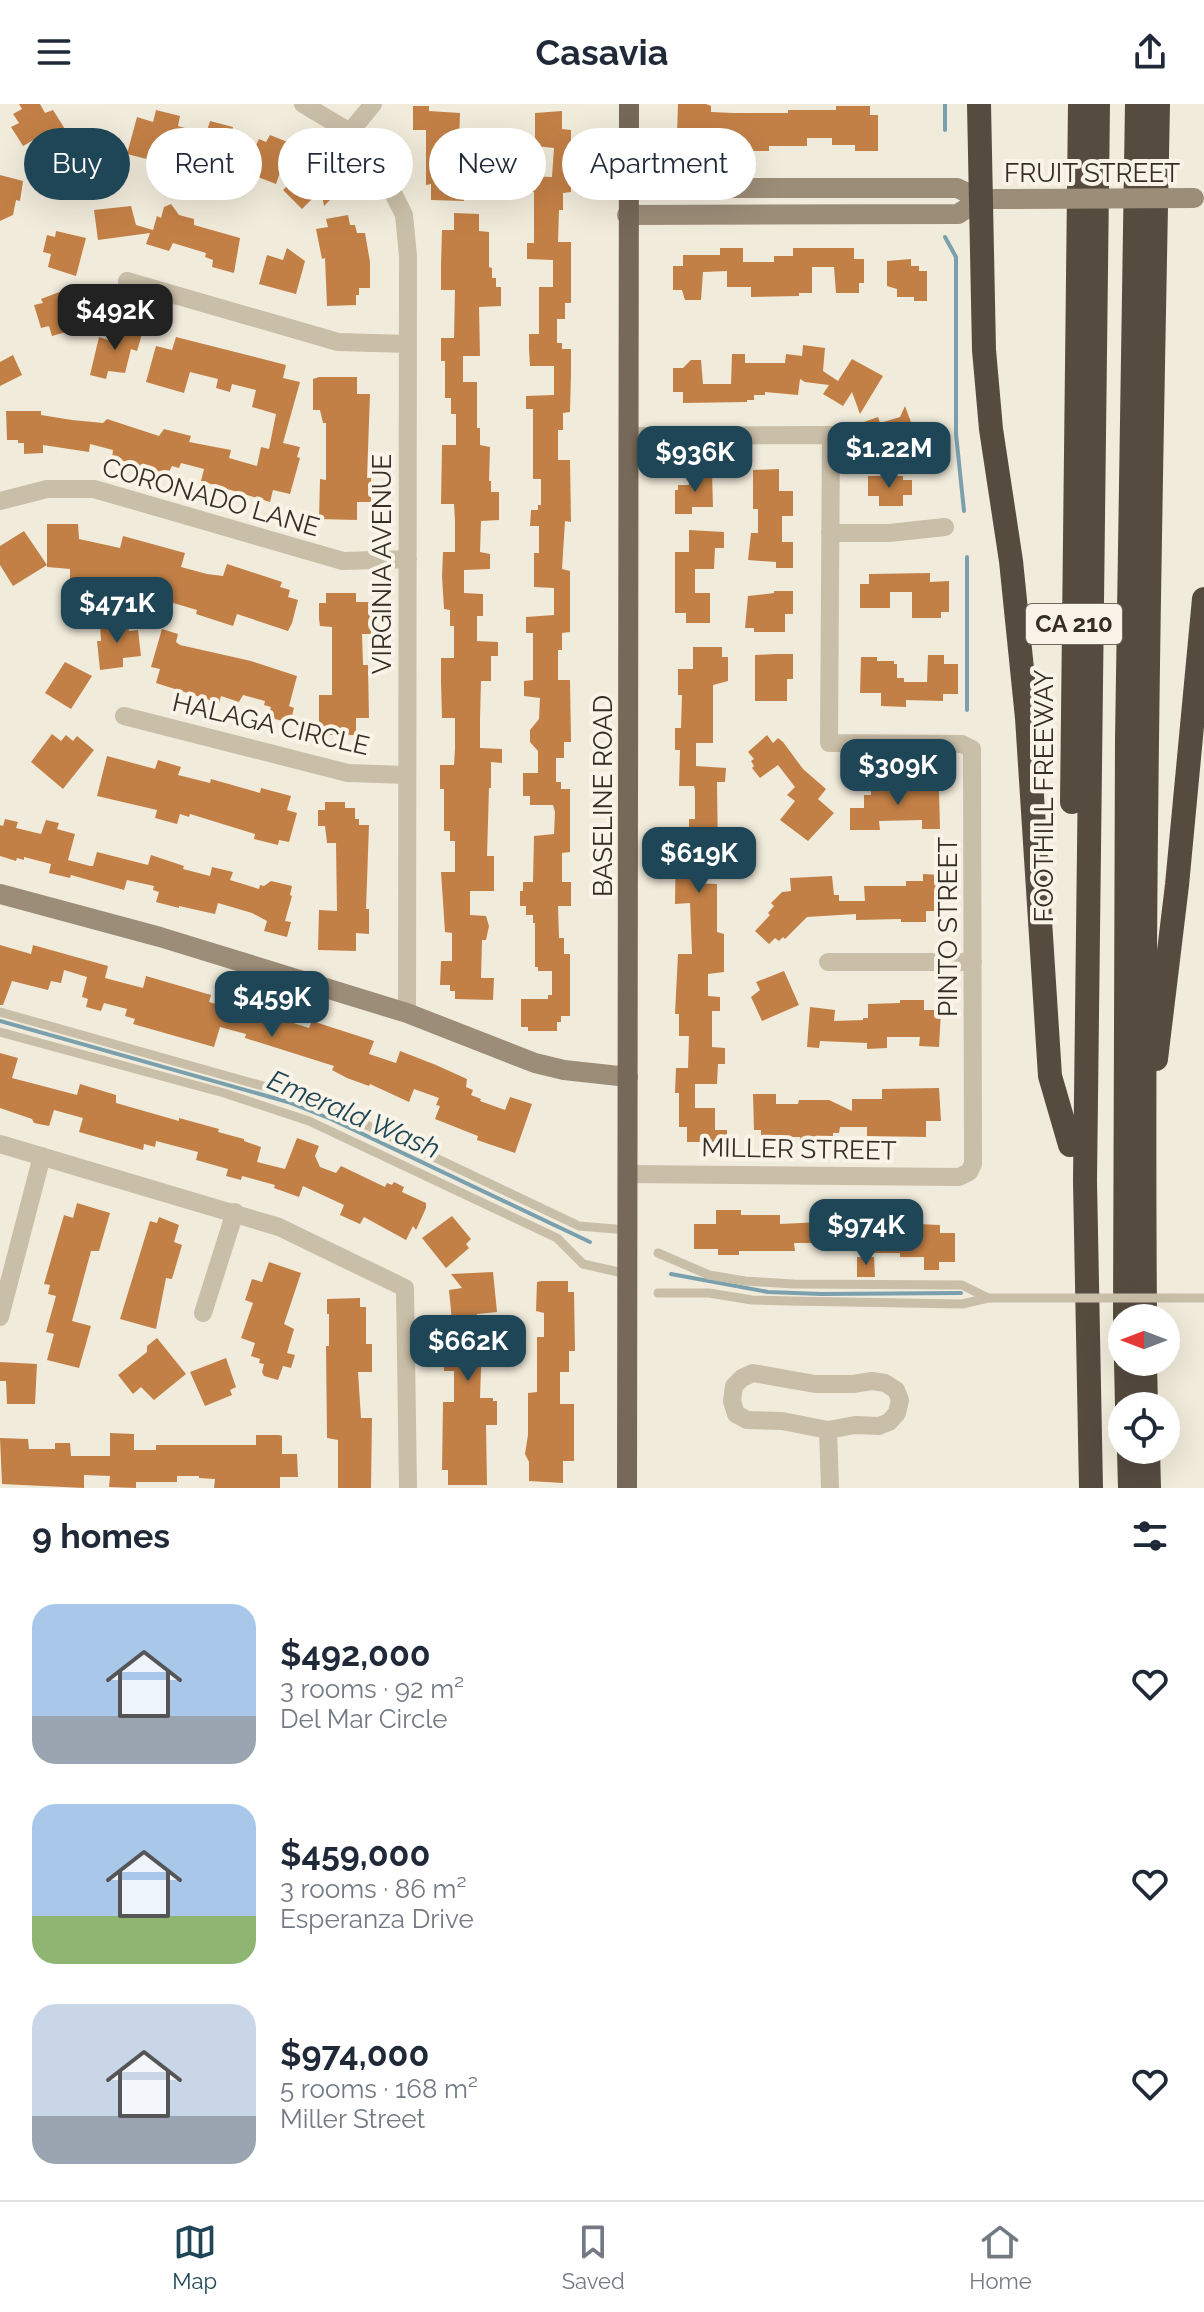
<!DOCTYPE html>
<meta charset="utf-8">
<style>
:root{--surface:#fff;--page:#f2f2f3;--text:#1f2937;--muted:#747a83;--line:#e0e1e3;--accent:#1e4656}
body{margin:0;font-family:Raleway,sans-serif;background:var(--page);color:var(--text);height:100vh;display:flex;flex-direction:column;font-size:30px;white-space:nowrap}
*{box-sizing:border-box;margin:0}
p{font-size:26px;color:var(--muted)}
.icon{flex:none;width:44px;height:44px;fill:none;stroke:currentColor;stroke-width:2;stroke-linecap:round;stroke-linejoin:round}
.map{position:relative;height:1384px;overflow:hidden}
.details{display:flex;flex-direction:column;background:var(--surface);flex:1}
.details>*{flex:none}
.hud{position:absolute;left:24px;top:24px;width:800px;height:72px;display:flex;gap:16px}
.needle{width:52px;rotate:270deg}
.controls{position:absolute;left:1108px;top:1200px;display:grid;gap:16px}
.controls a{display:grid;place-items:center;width:72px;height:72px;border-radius:50%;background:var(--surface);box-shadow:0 8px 32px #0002;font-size:40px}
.price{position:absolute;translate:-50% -68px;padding:0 18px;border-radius:16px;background:var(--accent);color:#fff;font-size:26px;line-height:52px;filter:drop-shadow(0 2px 4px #0008)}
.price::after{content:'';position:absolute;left:50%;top:48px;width:24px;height:18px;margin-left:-12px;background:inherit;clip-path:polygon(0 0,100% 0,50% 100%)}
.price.current{background:#222;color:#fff}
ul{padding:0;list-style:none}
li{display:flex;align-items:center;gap:24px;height:200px;padding:0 32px}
li span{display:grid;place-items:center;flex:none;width:224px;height:160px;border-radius:24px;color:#555}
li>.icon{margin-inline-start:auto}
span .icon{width:96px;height:96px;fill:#fffc;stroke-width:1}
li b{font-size:34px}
h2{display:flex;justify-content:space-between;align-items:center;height:96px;padding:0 32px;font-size:34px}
.pill{padding:0 28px;border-radius:36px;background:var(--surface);box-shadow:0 8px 32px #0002;font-size:28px;line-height:72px}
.pill.current{background:var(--accent);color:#fff}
header{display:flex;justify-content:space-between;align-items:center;height:104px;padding:0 32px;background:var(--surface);font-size:36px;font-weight:700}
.tab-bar{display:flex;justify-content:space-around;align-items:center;height:112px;border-top:2px solid var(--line);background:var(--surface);font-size:22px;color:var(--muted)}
.tab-bar a{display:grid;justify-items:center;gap:4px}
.tab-bar .current{color:var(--accent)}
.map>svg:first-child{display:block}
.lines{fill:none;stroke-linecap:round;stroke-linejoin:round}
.stream{stroke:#7aa0ad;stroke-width:4}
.building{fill:#c38046}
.lane{stroke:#c9bea7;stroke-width:9}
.street{stroke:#c9bea7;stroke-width:18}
.secondary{stroke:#9c8d78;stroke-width:20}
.primary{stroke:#776959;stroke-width:20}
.highway{stroke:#564b3f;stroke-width:24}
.lane-bridge{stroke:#c9bea7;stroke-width:9}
.secondary-bridge{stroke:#9c8d78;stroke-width:20}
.labels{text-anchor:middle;stroke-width:8;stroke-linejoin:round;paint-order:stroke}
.shield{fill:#f9f4e7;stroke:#706a61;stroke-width:2}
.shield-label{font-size:24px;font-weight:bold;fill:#352f27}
.street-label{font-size:26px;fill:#352f27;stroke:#f9f4e7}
.water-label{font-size:28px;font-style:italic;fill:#1e4656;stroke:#f9f4e7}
</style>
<header><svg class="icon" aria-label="menu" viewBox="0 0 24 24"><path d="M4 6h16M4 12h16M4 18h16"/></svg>Casavia<svg class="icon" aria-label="share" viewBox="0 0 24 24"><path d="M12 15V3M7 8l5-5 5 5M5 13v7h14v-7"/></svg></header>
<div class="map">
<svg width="1204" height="1384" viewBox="0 0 1204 1384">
<rect width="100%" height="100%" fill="#f1ebdb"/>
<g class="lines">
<path class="stream" d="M945,26v-26
M945,133l11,20v177l8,77
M967,453v153
M0,917l288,81 43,17 259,123
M671,1170l97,18 53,2 140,-1"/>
</g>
<path class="building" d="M19,0h21l5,9 8,-3 12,19 -13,8 -3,-4h-3l-23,13 -12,-19 8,-4 -6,-9 9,-5z
M678,0h28l5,2v6l22,1h55v-3h48v-4h34v9h8v36h-23v-6h-23v-7h-25v8h-38v5h-33v-2l-14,-2h-31v-11l-14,-1z
M413,2h16v5l31,2 -2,61h8l-2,27 -33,-1v-16l-5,1v-55h-13z
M156,6l24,6 -2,10 28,8 4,-13 23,6 -2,8 25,10 3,-6 7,3 4,-7 20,8 -14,41 -31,-12 3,-6 -25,-10 -9,31 -32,-13v-6l-55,-14 10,-37 16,5z
M562,7v18l9,1v62l-8,1v17h-4l-1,32h13v61h-6v16h-8v24h5v6h9v24l-1,39 -7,1v17h-5v30h12l1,62 -6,-1 -3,48 8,2v61l-8,1v17h-4v30h12l1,62h-7v16h-8v24h5v7h9v63l-8,1v29h9v24h-13l1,32h5v16h6v62h-9v6h-4v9h-29v-4h-7v-28h27v-4h4v-24h-14v-4h-3v-44h-2v-8h-7v-9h-6v-15h3v-9h10l1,-46 20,-2 1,-22 -2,-7h-23v-9h-7v-23h15v-22l-8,-9v-12l9,-11 1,-21 -16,-2v-15l9,-1v-47h-7v-16l28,-2v-27l-20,-1v-34h5v-27h-9l1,-16h7v-5h3v-26h-8v-70h-7v-13l28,-1v-29h-24l-1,-17v-15h10v-47h14v-27l-26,-1v-16h7v-51h-8v-16l26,1 2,-29 -19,-2v-33z
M92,31l21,6 -13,35 -37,-11 8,-29 19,5z
M319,53l27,27 -22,22 -3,-16 -19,19 -19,-19z
M0,71l23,6 -3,20 -4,-1 -3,15 -13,6z
M171,100l8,11 15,4v6l46,13 -6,35 -22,-6 1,-7 -8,-3 1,-4 -33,-10 -4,8 -23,-7 4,-11 -52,7 -4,-30 37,-4 5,19 17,5 4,-14 4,2 3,-11z
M454,109l25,1v17l10,1v35l3,1v10h4v9h5v19l-22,1 1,49h-17v26h14v46h3v17l10,2 -1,34h2v11h8v28l-18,1 -1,31 10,2v15l-26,1v23l19,1v22h-6v25l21,1v14h-7v25h-10l-1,38v29l22,1v14l-11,-1v26h-2l-2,68h7v35h-24v24l16,1 3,10 -3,14h-4l-1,38h13l-1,22 -38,-1v-8h-5v-6h-10l1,-24h11v-28l-7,-1 -4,-60h14v-31h-5v-10h-6v-42h-4v-24h14l1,-17v-30h-13l-1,-37v-23h13v-32h-4v-16l-6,-1 -2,-33 1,-24h12v-31l-1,-17h-13l1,-59h14v-31h-5v-16h-6v-37h-4v-23h13l1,-48h-14v-24l1,-36h12z
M348,111l2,10h5l2,8h8l5,29v26h-11v7h-3v10l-29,1 -2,-48 -3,1 -6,-30 12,-2 -2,-8z
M56,127l30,7 -10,38 -28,-9 3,-13 -8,-2 4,-17 8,2z
M287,144l18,13 -9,33 -37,-10 8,-29 16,5z
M720,144h23v14h31v-6h19v-8h61v11h10v24h-5v10h-23l-2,-26h-22v26h-13v3l-48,1v-10h-24v-16l-24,1 -2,28h-16l-3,-10h-9v-24h10v-11h37z
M911,155v7h8v5h8v30h-13v-4h-17v-8l-10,-3v-25z
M75,182l6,21 -7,4 2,7 -5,2 2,10 -21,6 -3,-10 -8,2 -7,-23 9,-2 -2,-4z
M112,222l30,8 -5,17 -6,-2 -6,24 -17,-2 -2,8 -16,-4 9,-38 9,3z
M176,233l110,28 -3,13 17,4 -17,61 17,4 -3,10 3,1 -10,36 -17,-4 -3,12 -69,-21 3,-12 -23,-6 -2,5 -7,-2 -4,8 -56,-16 1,-8 -23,-6 -1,8 -46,-7v8l-19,1v-11h-6v-3h-11l-1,-29h35v4l31,5 31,3 4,-4 52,17 5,-7 27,7 -2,6 42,8 -2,8 28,8 4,-19 8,2 7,-35 -24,-7 4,-17 -24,-6 -2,8 -14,-4 2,-9 -28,-7 -6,21 -38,-11 10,-36 16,4z
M803,241l22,3 -2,23 15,10 14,-22 31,17 -23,38 -8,-22 -9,14 -20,-12 6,-9 -24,-3 -5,-3 -2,16 -33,-3v3h-11v5h-7v2l-64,1v-11h-10v-24h10l8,-8h10l2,24h28l1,-30h13v9h40l1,-9 16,2z
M13,251l9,20 -22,11v-24z
M319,273h38v17h13l-3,84h4v24h-14v18l-38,-1 1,-40 6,1v-57h-3l-3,-13h-7v-31z
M905,302l10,27 -10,3 4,14 -31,11 -14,-39 14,-5 2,6 20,-6z
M779,365v22h14v25h-11v26h11v26h-17v-6l-28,-2 3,-27h7v-24h-5v-39z
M689,369h23l1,34h-21v7h-17v-24h3v-5h11z
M868,372h35v4h9v15h-9v11h-24v-10h-11z
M47,420h31l1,15 41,9 3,-12 62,17 -4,14 26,7 16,2 4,-12 55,18 -2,5 10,3 -2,7 10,3 -6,23 -4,8 -51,-17 -4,12 -37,-12 1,-4 -88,-26 -2,10 -15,-4 3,-11h-25v-10l-23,-2z
M689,426l35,2v16h-9l-1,21h-19v24h15v30h-24v-10h-11v-61h14z
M24,427l23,34 -34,21 -13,-21v-19z
M930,469v9l19,-1v31h-8v6h-29v-26h-22v16h-30v-24h9v-10z
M774,487h19v23h-8v18h-31v-4h-9l3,-32 26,-3z
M326,489h30v9h15v32h-9l1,31h5l1,53h-13v17h-37v-40h13v-68l-12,-1 -1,-7v-16h7z
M127,517l2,10 9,-1 3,26 -18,2v9l-23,3 -3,-29h4l-1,-17z
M162,525l16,5 -2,8 4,3 71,16 46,15 -8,30 5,2 -4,15 -22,-6 3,-10 -7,-2 1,-4 -22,-6 -4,7 -18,-6 -2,7 -63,-20 4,-14 -9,-2z
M693,543h29v10h6v24l-15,4v58h-17v23l30,2 -1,14h-8l1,74 -26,1v26l25,1v48l7,2v38l-16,2v22l12,1v14h-8v36l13,1v16h-7l-1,20h-22v24h20v22h12v12h-40v-15h-8v-34h-4l1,-25h12l1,-32h-10v-22h-4l3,-60h14l-2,-51 -15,1 1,-64h13v-21h6v-29l-1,-4h-15l1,-36h-5v-22h6l1,-33h-4v-26h15z
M775,550h18v25h-6v22h-32v-46z
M928,551h16v9h14v30h-15v7l-37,-1v7l-25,-1v-13h-21l1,-36h16v4h17v3h3v14h7v4h23z
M65,558l27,14 -21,33 -26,-16z
M52,630l9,7 5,-6 7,6 4,-5 17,14 -31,39 -32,-27z
M767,631l6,8 5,-5 5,4 20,27 23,20 -8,10 16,14 -26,28 -28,-21 15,-19 -8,-6 8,-8 -17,-22 -18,13 -8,-10 2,-2 -3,-5 3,-2 -6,-7z
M107,652l48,13 3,-9 23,7 -3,8 32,8 1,-4 49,14 1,-5 30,8 -4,14 10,3 -8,29 -10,-2 -1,5 -24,-6 1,-5 -65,-20 -1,3 -9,-3 -3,10 -22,-6 2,-8 -60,-14z
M900,675h25v11h14l1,39h-18v-9l-43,1 1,9h-30v-22h14v-13h7v-7h29z
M325,698h20v6h10v11h4v6h10l-3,84h3v25l-13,-1v18l-38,-1 1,-40 18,1 -1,-68h-9l-2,-17h-7v-16h7z
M5,715l13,3 -2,6 25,6 5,-14 13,3 -2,6 18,5 -7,26 22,6h3l4,-14 51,13 3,-10 33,11 -1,3 27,7 2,-9 21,5 -3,8 29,9 1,-4 4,1 7,-5 21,5 -2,9 2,1 -7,25 6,1 -4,15 -23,-6 3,-10 -15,-8 -34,-10 -3,11 -36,-8v2l-23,-6 3,-10 -6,-2 1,-4 -27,-6 -3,10 -53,-15 -1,3 -21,-5 2,-9 -27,-7v3l-7,-2 -1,3 -16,-5v-31l3,1z
M923,770l18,1v36h-15v11h-25v-3l-45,1v-6l-49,3 -22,22 -2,-2 -4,4 -4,-3 -6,6 -14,-13 15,-16 -2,-2 6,-7 -3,-3 11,-11 9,-1 -1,-13 42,-2 2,19h5v6h26l-1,-15h42v-5h17z
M0,841l31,9 2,-9 75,21 -3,12 38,10 3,-12 65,19 -2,7 30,8 3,-13 37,10 -1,11 31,10 3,-7 62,20 -5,13 27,9 4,-12 36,14 31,14 -1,8 7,3 -2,5 10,4 -1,2 25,9 5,-13 22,7 -17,49 -38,-13 1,-4 -43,-17 5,-13 -4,-1 3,-7 -25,-9 -5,13 -39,-18 -1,2 -22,-8 -15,-8 2,-4 -89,-28 1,-4 -26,-7 -6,20 -81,-23 2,-5 -10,-3 2,-7 -23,-6 -3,8 -15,-4 2,-8 -6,-2 5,-20 -23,-7 -3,13 -10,-2 -3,9 -36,-9 -9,24h-3z
M784,867l15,34 -37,16 -11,-24 9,-7 -4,-8z
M900,896h24v10h17l-2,37 -20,-1 1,-9h-33v11l-20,1v-6l-47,-2 -1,7 -12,-1 3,-40 25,3 -1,11 29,-1v-2h5v-14l32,-1z
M0,949l18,5 -6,20 65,17 3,-11 36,11v8l63,18v-3l40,11 -1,3 26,7v2l17,6 -4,15 28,7 12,-31 22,8 -4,10 5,11 16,6 5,-7 44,21 2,-4 5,2 2,-3 10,5 -2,5 24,11v5l-10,22 -3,-4 -7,14 -42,-23 -4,7 -20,-9 4,-10 -41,-19 -4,11 -25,-9 1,-3 -33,-9 -1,4 -15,-4 2,-7 -32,-9 2,-8 -42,-11 -1,6 -11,-3 -1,6 -64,-18 4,-14 -29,-8 -5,16 -15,-3 -2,-4 -32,-11z
M939,984l2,33h-15v16l-59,-1v-9h-27l-1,6h-6v7h-33v-3h-39v-7h-7l-1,-36h23v10h22l1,-4h30l23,11v-12h30v-10z
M77,1099l33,10 -11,38h-8l-19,70 19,5 -12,42 -32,-8 7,-26 -8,-2 10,-36 -8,-2 2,-9 -6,-1 20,-69 9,3z
M716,1106h25v5h39v9l41,-2v-4h6v-3l65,-4v12l48,2v8h15v29h-16v8h-15v-13h-24v-4h-28l-1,-26h-25l-2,23h-23v-7h-27l1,8h-56v4h-21v-6h-24v-25h22z
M452,1112l19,23 -5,5 3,4 -23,20 -24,-30z
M159,1113l20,8 -5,17 8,3 -10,34 -6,-1 -10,51 -36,-10 30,-98 7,2z
M857,1153h17l1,20h-18z
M269,1158l32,11 -17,51 10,5 -7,24 8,2 -4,13 -8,-2 -5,14 -14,-4 -2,-4 2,-8 -5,-1 1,-4 -9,-3 4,-13 -14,-5 12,-35 -8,-3 7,-21 10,3z
M493,1168l4,40 -20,2v21l5,5 -2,58h13v3h4v24h-11l1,60h-39v-15h-6l1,-68h11v-31h-10l1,-39h8l-4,-42 13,-2 -11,-14z
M542,1177h26v11h6l1,59h-6v21h-9v32h14v57h-11v22l-34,-2v-19l-4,-8 3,-19v-42l9,-1v-55h7v-24l-8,-2 1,-29z
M360,1194v9h6v37h6v28h-14l3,46h11l-1,70h-33v-48l-11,-2 -1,-92h3v-32h-2v-15z
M157,1234l29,36 -32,26 -13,-13 -8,7 -15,-19 29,-23v-6z
M226,1254l10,29 -6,3 2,5 -27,11 -15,-34z
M0,1258l37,2 -2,40h-28l-1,-23h-6z
M110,1329l24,1v16h22v-5h100v-10h23l3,1v18h15l1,23h-18v11h-66l1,-9 -16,-1v-2h-22v6h-41v6l-27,-1 1,-11 -26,-1v13l-82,-4 -2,-46 28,1 1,10h26v-6h15l1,13h39z"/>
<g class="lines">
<path class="lane" d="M0,908l316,89 263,125 48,4
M0,928l224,61 85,28 248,117 26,26 44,10
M658,1149l51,22 36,6 48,3 169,1 26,13
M658,1189h51l43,7 38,1 172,3 26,-6"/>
<path class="street" d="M303,0l47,28 34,43 20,40 4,41 -1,757
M350,28l23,-28
M127,177l211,61 70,2
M0,397l47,-12h47l249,72 65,-2
M830,429h59l56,-6
M124,612l224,57 59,2
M828,858h145
M0,1040l279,83 126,61 3,200
M627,1070l332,3 10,-5 4,-8 -1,-415 -10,-5 -133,-1 2,-308 -201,1
M203,1209l32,-101
M0,1213l42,-161
M753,1269l62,11h38l19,-3 13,2 11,7 4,10 -3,13 -8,9 -10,4 -24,-1 -27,5 -46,-9 -35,-1 -11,-6 -4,-13 2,-15 8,-8z
M828,1326l2,58"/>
<path class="secondary" d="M627,84h330l24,11h33
M627,111l331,-1 23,-15
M0,790l160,43 247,76 128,50 29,7 64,7"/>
<path class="primary" d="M627,1384l2,-1384"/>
<path class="highway" d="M979,0l5,246 7,79 20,132 16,157 23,358 20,69
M1072,698l8,-698
M1156,955l21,-174 27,-286
M1125,1214l2,-579 10,-635
M1145,1214c-3,-405 5,-809 13,-1214
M1126,1258l1,44
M1145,1258l1,44
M1129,1346l1,38
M1148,1346l1,38
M1091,1384l-6,-307 13,-1077"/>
<path class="lane-bridge" d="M988,1194h216"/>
<path class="secondary-bridge" d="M1014,95l180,-1"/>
</g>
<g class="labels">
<rect class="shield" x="1026" y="500" width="96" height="40" rx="6"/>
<g class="shield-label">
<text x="1074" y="528">CA 210</text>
</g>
<g class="street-label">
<text x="1092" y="78">FRUIT STREET</text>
<text transform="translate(211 393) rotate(16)" y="9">CORONADO LANE</text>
<text transform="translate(382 460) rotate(-90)" y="9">VIRGINIA AVENUE</text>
<text transform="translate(271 620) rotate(13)" y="9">HALAGA CIRCLE</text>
<text transform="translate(603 692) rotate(-90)" y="9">BASELINE ROAD</text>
<text transform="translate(1044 692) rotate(-90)" y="9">FOOTHILL FREEWAY</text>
<text transform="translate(948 823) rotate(-90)" y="9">PINTO STREET</text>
<text transform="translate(799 1045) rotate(1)" y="9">MILLER STREET</text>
</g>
<g class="water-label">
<text transform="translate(354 1010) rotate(23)" y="10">Emerald Wash</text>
</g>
</g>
</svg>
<div class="controls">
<a><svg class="needle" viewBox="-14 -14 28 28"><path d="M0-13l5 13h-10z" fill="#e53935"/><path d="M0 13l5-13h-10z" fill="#747a83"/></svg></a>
<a><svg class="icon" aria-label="locate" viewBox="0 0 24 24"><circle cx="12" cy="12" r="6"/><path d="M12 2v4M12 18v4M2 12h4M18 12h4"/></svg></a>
</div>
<b class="price current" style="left:115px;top:248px">$492K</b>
<b class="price" style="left:889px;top:386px">$1.22M</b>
<b class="price" style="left:695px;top:390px">$936K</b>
<b class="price" style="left:117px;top:541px">$471K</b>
<b class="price" style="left:898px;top:703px">$309K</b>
<b class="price" style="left:699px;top:791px">$619K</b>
<b class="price" style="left:272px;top:935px">$459K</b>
<b class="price" style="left:866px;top:1163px">$974K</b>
<b class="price" style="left:468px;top:1279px">$662K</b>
<div class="hud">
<a class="pill current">Buy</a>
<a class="pill">Rent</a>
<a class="pill">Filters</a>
<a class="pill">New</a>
<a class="pill">Apartment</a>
</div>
</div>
<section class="details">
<h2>9 homes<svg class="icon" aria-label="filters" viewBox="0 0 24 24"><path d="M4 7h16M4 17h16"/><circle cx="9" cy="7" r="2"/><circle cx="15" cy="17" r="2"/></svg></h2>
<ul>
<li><span style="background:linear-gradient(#a9c7e8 70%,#9aa5b1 0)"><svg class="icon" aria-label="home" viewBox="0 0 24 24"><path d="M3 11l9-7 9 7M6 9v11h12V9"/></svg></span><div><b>$492,000</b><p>3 rooms · 92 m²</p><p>Del Mar Circle</p></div><svg class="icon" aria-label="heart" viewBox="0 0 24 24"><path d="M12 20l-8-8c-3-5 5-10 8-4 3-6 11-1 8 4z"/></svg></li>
<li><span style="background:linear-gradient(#a9c7e8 70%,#8fb573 0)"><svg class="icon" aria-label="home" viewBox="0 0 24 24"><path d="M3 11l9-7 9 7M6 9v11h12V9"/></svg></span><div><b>$459,000</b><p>3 rooms · 86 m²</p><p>Esperanza Drive</p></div><svg class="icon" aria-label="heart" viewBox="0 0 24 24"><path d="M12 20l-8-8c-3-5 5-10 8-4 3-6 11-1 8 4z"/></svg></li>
<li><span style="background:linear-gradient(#c9d6e8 70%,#9aa5b1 0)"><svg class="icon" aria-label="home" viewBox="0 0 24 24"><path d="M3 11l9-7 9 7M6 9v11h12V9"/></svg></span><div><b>$974,000</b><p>5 rooms · 168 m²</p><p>Miller Street</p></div><svg class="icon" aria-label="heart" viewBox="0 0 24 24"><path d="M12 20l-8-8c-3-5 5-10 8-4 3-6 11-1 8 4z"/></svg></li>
</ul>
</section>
<nav class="tab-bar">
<a class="current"><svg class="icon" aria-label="map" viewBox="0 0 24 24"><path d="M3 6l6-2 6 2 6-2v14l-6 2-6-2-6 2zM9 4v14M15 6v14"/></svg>Map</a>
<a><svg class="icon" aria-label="saved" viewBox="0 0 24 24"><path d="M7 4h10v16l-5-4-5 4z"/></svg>Saved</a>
<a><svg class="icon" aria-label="home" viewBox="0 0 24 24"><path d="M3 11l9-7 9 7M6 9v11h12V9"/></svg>Home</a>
</nav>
